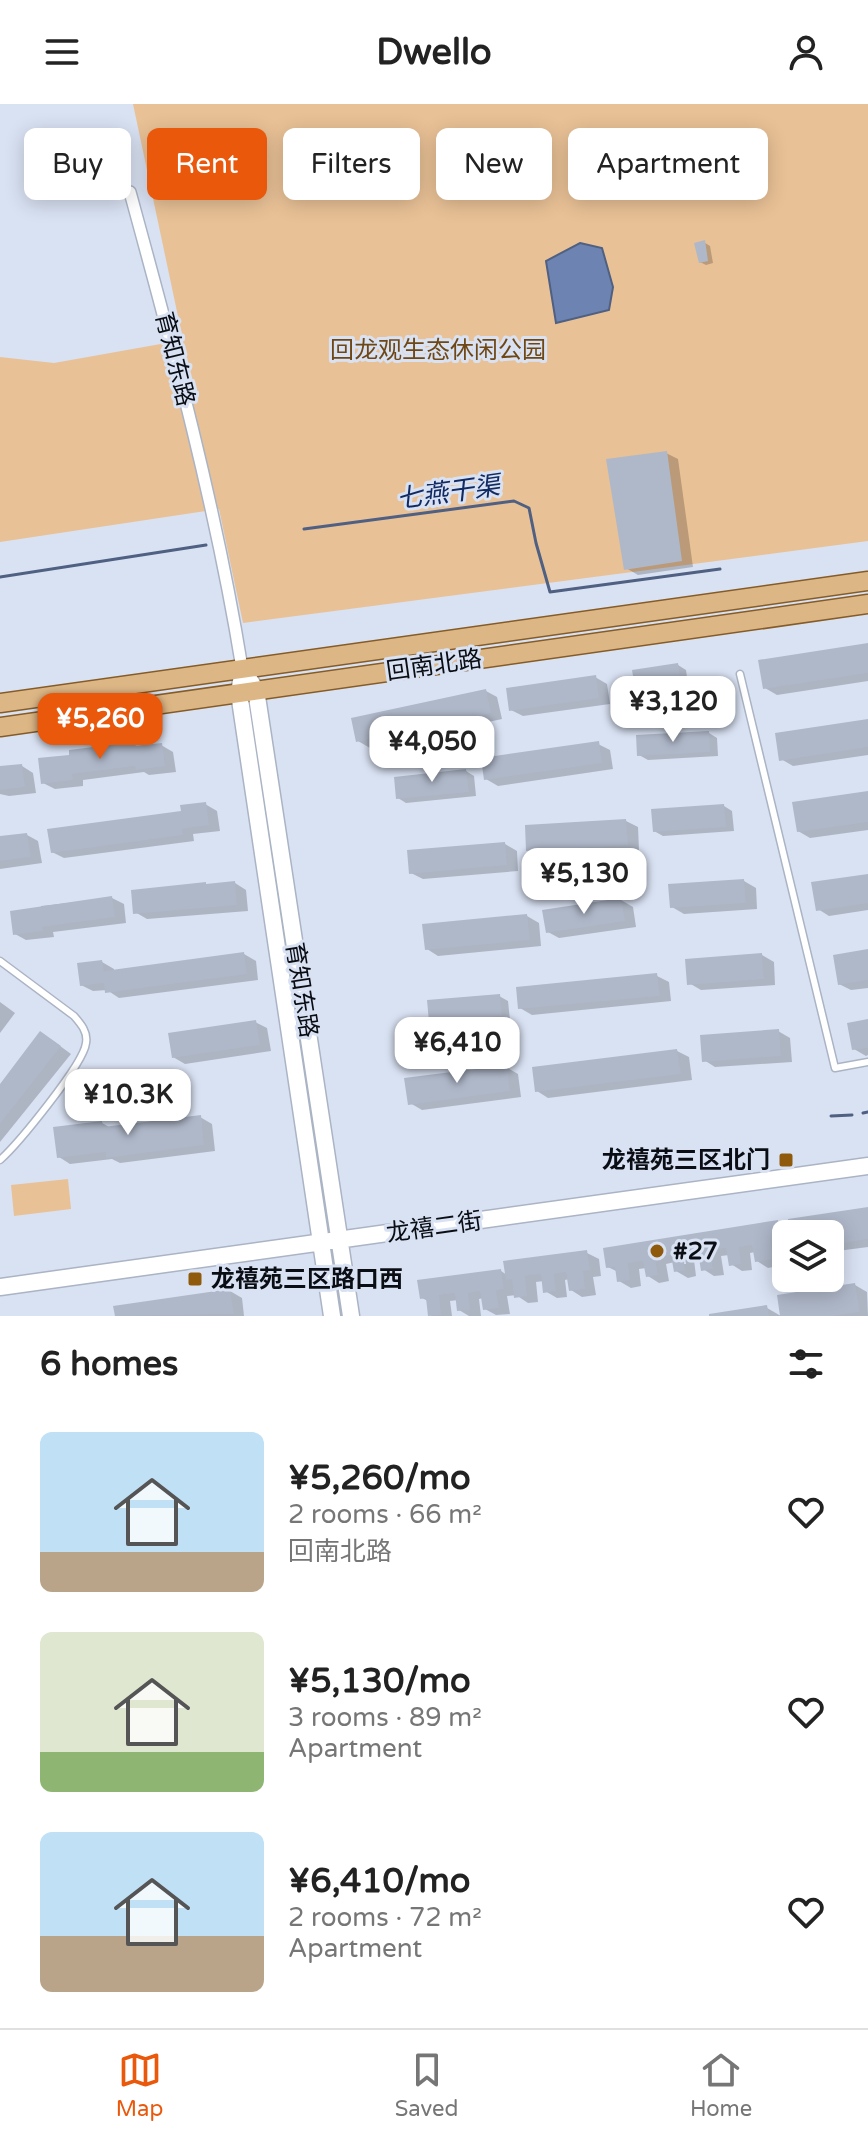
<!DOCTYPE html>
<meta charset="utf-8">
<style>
:root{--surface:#fff;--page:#f6f6f6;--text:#222;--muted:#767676;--line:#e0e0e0;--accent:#ea580c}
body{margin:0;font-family:"Varela Round","Noto Sans SC",sans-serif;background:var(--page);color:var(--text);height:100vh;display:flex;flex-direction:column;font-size:30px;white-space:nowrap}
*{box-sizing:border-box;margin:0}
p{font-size:26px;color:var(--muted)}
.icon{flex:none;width:44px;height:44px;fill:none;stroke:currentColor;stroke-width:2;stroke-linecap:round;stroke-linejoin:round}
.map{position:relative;height:1212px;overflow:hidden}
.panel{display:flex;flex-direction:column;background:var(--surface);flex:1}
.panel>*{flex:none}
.guide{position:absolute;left:24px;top:24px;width:820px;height:72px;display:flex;gap:16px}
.controls{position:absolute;left:772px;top:1116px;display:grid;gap:16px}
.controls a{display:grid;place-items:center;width:72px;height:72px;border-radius:12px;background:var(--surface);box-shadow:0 4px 20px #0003;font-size:40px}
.price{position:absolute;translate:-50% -68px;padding:0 18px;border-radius:16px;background:#fff;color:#222;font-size:26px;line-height:52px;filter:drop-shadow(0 2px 4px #0008)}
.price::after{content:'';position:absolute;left:50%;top:48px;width:24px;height:18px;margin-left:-12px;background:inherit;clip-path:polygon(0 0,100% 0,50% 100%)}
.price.on{background:var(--accent);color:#fff}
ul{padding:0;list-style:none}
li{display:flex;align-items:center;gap:24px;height:200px;padding:0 40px}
li span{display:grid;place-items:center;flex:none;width:224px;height:160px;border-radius:12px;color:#555}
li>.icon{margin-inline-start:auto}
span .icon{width:96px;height:96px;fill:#fffc;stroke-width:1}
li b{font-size:34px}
h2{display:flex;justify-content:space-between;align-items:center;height:96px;padding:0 40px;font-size:34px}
.pill{padding:0 28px;border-radius:12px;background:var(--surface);box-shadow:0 4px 20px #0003;font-size:28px;line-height:72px}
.pill.on{background:var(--accent);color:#fff}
header{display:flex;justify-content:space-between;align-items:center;height:104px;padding:0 40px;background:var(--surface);font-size:36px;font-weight:700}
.tab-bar{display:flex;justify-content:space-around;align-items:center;height:112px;border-top:2px solid var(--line);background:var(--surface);font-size:22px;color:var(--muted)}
.tab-bar a{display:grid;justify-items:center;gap:4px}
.tab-bar .on{color:var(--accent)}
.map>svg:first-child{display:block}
.green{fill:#e9c196}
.water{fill:#6d84b2;stroke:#4f6082;stroke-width:2}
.shadow{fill:#0003;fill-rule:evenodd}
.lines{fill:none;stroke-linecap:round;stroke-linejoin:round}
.stream{stroke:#4f6082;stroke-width:3}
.building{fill:#afb8c9}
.lane-casing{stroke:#abb4c4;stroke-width:9}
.street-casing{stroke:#abb4c4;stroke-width:14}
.secondary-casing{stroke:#abb4c4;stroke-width:19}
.primary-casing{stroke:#855c28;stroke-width:21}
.lane{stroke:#fff;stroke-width:6}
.street{stroke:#fff;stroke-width:11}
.secondary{stroke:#fff;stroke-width:16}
.primary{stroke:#ddb685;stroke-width:18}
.poi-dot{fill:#8f5a0c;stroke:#d9e2f3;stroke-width:3}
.labels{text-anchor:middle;stroke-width:6;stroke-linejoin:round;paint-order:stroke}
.park-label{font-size:24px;fill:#6f4714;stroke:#d9e2f3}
.street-label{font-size:24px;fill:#0a0d13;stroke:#d9e2f3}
.poi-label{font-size:24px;font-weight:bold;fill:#0a0d13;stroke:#d9e2f3;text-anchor:start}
.water-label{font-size:26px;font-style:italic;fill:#112a62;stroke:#d9e2f3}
</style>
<header><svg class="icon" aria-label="menu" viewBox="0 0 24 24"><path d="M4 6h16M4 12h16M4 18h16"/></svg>Dwello<svg class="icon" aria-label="person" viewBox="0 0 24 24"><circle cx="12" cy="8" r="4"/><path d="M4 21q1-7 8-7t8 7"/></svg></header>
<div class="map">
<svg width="868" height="1212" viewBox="0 0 868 1212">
<rect width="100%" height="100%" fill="#d9e2f3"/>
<path class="green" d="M133,0h735v437l-625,82 -24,-114 -219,33v-185l54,6 129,-23z
M68,1075l3,30 -57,7 -3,-31z"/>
<path class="water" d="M580,139l22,5 11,39 -4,23 -53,13 -10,-62z"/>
<path class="shadow" d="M705,139l5,3 3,17 -7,2 -6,-3z
M666,349l12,6 15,108 -55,8 -12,-7z
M868,541v36l-91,14 -12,-7z
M678,561l8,5 3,22 -43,6 -8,-5z
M595,573l12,7 3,20 -87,12 -12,-6z
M486,587l11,6 5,22 -132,29 -12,-7z
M868,617v34l-75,11 -12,-7z
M709,629l8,5 1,18 -70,4 -9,-5z
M134,640l5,4 22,-3 12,7 3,20 -27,3 -5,-3 -61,8v6l-28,3 -12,-6z
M598,640l12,6 3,19 -115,17 -12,-7z
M22,662l11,7 3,20 -27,3 -9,-2v-26z
M466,667l8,5 2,20 -70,7 -8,-5z
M868,689v37l-58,8 -12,-7z
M205,700l12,7 3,20 -27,3 1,7 -130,17 -12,-6z
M724,702l8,5 2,20 -71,5 -9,-5z
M626,717l12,6 1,23 -99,7 -12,-7z
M27,731l11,6 4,22 -42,6v-31z
M505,740l12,7 1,20 -95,8 -12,-6z
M868,772v34l-39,6 -11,-7z
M744,777l12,7 1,21 -73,5 -12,-7z
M235,779l11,7 2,21 -101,8 -12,-7 71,-28 4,2z
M112,794l12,6 2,19 -73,9 1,5 -28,3 -11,-6 26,-25v-3z
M621,796l12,7 3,20 -77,11 -11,-6z
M527,812l12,7 2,23 -103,10 -11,-7z
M868,847v37l-17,2 -12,-6z
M244,850l12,7 2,19 -139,18 -12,-8 -14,1 -12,-6 21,-23 12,7v3z
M762,851l12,7 1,23 -74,5 -12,-7z
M657,872l12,6 2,19 -139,14 -12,-7z
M499,892l9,5 2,19 -70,6 -9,-5z
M0,898l15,11 -15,20z
M868,917v34l-2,1 -12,-7z
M255,918l12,6 4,23 -86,13 -12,-7z
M778,927l12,7 2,24 -77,5 -11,-7z
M52,936l19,14 -71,88v-54z
M677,947l12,6 3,23 -144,18 -11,-7z
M506,963l12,7 3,23 -99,13 -12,-7z
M200,1013l12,7 3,27 -95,12 -8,-4 -42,5 -11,-7 43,-34 9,5z
M868,1105v38l-38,5v-18h-44v11l-5,1 3,19 -16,3 -11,-7 -2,-9 -5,1 2,17 -10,1 -11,-7 -2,-9 -8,1 3,19 -10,1 -11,-7 -2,-11 -7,2 2,16 -8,2 -12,-7 -1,-9 -9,2 3,17 -10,2 -11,-7 -2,-8 -7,1 2,17 -10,2 -12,-7 -1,-9 -10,-5 -3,-17 172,-28 15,9 -2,-10zM679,1140h4l3,20h-4z
M587,1149l12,6 2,17 -8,1 3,18 -14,2 -11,-7 -2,-11 -4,1 2,17 -10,1 -12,-7 -1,-10 -8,1 2,20 -10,1 -12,-8 -9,1 3,18 -14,1 -11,-6 -2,-11 -4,1 2,17h-12l-10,-6 -1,-10 -8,1 2,15h-21l-3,-15 -6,-3 79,-27 6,4z
M855,1181l12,7 1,24h-86z
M230,1187l12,7 2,18h-127l-1,-8z
M767,1204l14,8h-70z"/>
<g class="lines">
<path class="stream" d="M304,425l210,-28 15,7 7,35 14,49 170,-23
M0,473l206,-32
M863,1009l5,-1
M831,1012l21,-1"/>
</g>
<path class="building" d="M705,136l3,21 -9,2 -5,-20z
M667,347l15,110 -58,9 -18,-111z
M868,539v30l-105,16 -5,-29z
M678,559l4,25 -46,6 -4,-24z
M596,571l3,23 -90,13 -3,-23z
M486,585l5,24 -135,29 -5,-24z
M868,615v28l-89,14 -4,-28z
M709,627l1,21 -73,4 -1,-21z
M599,637l3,22 -118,17 -3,-22z
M134,638v4l28,-3 3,23 -29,4 -1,-4 -63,8 1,6 -32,4 -3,-26 31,-3v-5z
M22,660l3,23 -25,3v-24z
M466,665l3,23 -73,7 -2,-22z
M868,687v31l-71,10 -5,-30z
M206,698l3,23 -27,4 1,6 -132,18 -4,-24 134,-18 -1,-6z
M724,700l2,23 -73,5 -2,-23z
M626,715l2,26 -102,6 -1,-26z
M27,729l4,24 -31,4v-25z
M505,738l2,23 -98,9 -2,-24z
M868,770v29l-52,8 -5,-29z
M744,775l2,24 -76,5 -2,-24z
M235,777l2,24 -104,9 -2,-24 75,-8v2z
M112,792l3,21 -73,10 1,4 -30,4 -3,-24z
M621,794l4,23 -79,12 -4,-23z
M527,810l3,26 -105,10 -3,-26z
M868,845v31l-30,5 -5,-30z
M244,848l3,22 -142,19 -1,-10 -24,3 -3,-23 25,-3 2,11z
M762,849l2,26 -77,6 -2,-26z
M657,869l3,23 -142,13 -2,-22z
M500,890l2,22 -73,6 -2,-22z
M868,915v29l-16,2 -5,-27z
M256,916l4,25 -88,13 -4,-25z
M779,925l2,27 -79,6 -2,-27z
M40,927l21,15 -61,78v-40z
M677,945l4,25 -146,18 -3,-25z
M507,961l3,26 -102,14 -4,-27z
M201,1011l3,30 -98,13v-6l-49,6 -4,-31 49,-6 1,6z
M868,1103v32l-38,6v-11h-40l-2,-15z
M778,1116l2,18 -10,2 3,19 -18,3 -3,-17 -13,2 2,17 -12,2 -3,-18 -16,2 3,19 -12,2 -3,-20 -15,3 2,16 -11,2 -3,-17 -16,3 3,17 -12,2 -3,-16 -15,2 2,17 -13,2 -2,-15 -9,1 -3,-20z
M587,1146l3,20 -7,1 2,18 -16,2 -3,-19 -12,2 2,17 -13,2 -2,-19 -16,2 2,20 -13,2 -2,-19 -6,1 -3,-19z
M501,1165l3,20 -8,1 3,18 -16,2 -3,-19 -12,2 2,17 -13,1 -2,-18 -16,2 2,20 -13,1 -2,-18 -6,1 -3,-19z
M855,1179l5,29 -28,4h-52l-3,-21z
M230,1185l4,25 -119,2 -2,-10z
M767,1201l2,11h-60v-2z"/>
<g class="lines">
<g class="lane-casing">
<path id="lane" d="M740,570l95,394 33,-6
M0,857l74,55c7,8 14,16 12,27 -2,21 -69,102 -86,117"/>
</g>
<g class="street-casing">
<path id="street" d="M130,88c43,157 86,315 112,476"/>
</g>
<g class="secondary-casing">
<path id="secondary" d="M242,564l14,22 95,626
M241,577l-2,12 93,623
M0,1183l868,-121"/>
</g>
<g class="primary-casing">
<path id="primary" d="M0,599l868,-122
M0,623l868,-123"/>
</g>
<use href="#lane" class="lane"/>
<use href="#street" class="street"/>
<use href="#secondary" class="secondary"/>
<use href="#primary" class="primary"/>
</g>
<g class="poi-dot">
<rect x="778" y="1048" width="16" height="16" rx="4"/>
<circle cx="657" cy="1147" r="8"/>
<rect x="187" y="1167" width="16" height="16" rx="4"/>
</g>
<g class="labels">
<g class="park-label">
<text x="438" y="254">回龙观生态休闲公园</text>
</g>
<g class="street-label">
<text transform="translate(175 255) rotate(76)" y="8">育知东路</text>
<text transform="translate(434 561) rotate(-8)" y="8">回南北路</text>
<text transform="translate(302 886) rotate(81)" y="8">育知东路</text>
<text transform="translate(434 1123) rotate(-8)" y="8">龙禧二街</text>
</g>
<g class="poi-label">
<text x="770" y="1064" text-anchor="end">龙禧苑三区北门</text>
<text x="673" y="1155">#27</text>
<text x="211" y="1183">龙禧苑三区路口西</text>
</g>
<g class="water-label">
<text transform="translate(448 388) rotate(-8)" y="9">七燕干渠</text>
</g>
</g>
</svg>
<div class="controls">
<a><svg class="icon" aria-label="layers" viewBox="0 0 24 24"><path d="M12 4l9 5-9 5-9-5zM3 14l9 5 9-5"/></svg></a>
</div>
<b class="price" style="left:673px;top:640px">¥3,120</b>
<b class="price on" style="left:100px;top:657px">¥5,260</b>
<b class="price" style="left:432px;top:680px">¥4,050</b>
<b class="price" style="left:584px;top:812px">¥5,130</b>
<b class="price" style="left:457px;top:981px">¥6,410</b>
<b class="price" style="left:128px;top:1033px">¥10.3K</b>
<div class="guide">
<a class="pill">Buy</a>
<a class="pill on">Rent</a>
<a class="pill">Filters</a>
<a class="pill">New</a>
<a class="pill">Apartment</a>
</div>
</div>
<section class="panel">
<h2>6 homes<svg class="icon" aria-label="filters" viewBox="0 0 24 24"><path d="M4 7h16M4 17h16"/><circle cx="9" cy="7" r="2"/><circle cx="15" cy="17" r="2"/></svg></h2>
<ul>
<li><span style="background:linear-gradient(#bfe0f5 75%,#b9a48a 0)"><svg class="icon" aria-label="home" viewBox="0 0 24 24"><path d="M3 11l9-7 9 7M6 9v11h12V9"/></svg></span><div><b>¥5,260/mo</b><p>2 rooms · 66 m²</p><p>回南北路</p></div><svg class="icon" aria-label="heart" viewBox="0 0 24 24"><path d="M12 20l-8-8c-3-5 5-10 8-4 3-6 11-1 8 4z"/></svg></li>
<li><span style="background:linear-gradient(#dfe7d0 75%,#8fb573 0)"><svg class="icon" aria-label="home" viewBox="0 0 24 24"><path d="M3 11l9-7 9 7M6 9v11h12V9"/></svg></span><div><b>¥5,130/mo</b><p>3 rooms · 89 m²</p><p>Apartment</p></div><svg class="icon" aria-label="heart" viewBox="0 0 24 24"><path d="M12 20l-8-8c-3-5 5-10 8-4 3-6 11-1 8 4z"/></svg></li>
<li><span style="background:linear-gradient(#bfe0f5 65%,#b9a48a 0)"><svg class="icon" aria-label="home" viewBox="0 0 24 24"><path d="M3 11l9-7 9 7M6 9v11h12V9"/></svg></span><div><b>¥6,410/mo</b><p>2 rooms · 72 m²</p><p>Apartment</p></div><svg class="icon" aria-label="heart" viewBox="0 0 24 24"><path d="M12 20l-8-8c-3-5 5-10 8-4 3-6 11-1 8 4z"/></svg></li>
</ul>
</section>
<nav class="tab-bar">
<a class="on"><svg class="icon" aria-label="map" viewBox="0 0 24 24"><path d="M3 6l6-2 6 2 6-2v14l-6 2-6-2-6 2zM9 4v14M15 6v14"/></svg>Map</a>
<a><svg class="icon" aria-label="saved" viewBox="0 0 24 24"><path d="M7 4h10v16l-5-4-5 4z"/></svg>Saved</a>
<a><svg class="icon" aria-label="home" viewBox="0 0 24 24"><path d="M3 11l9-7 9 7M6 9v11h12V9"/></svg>Home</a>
</nav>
